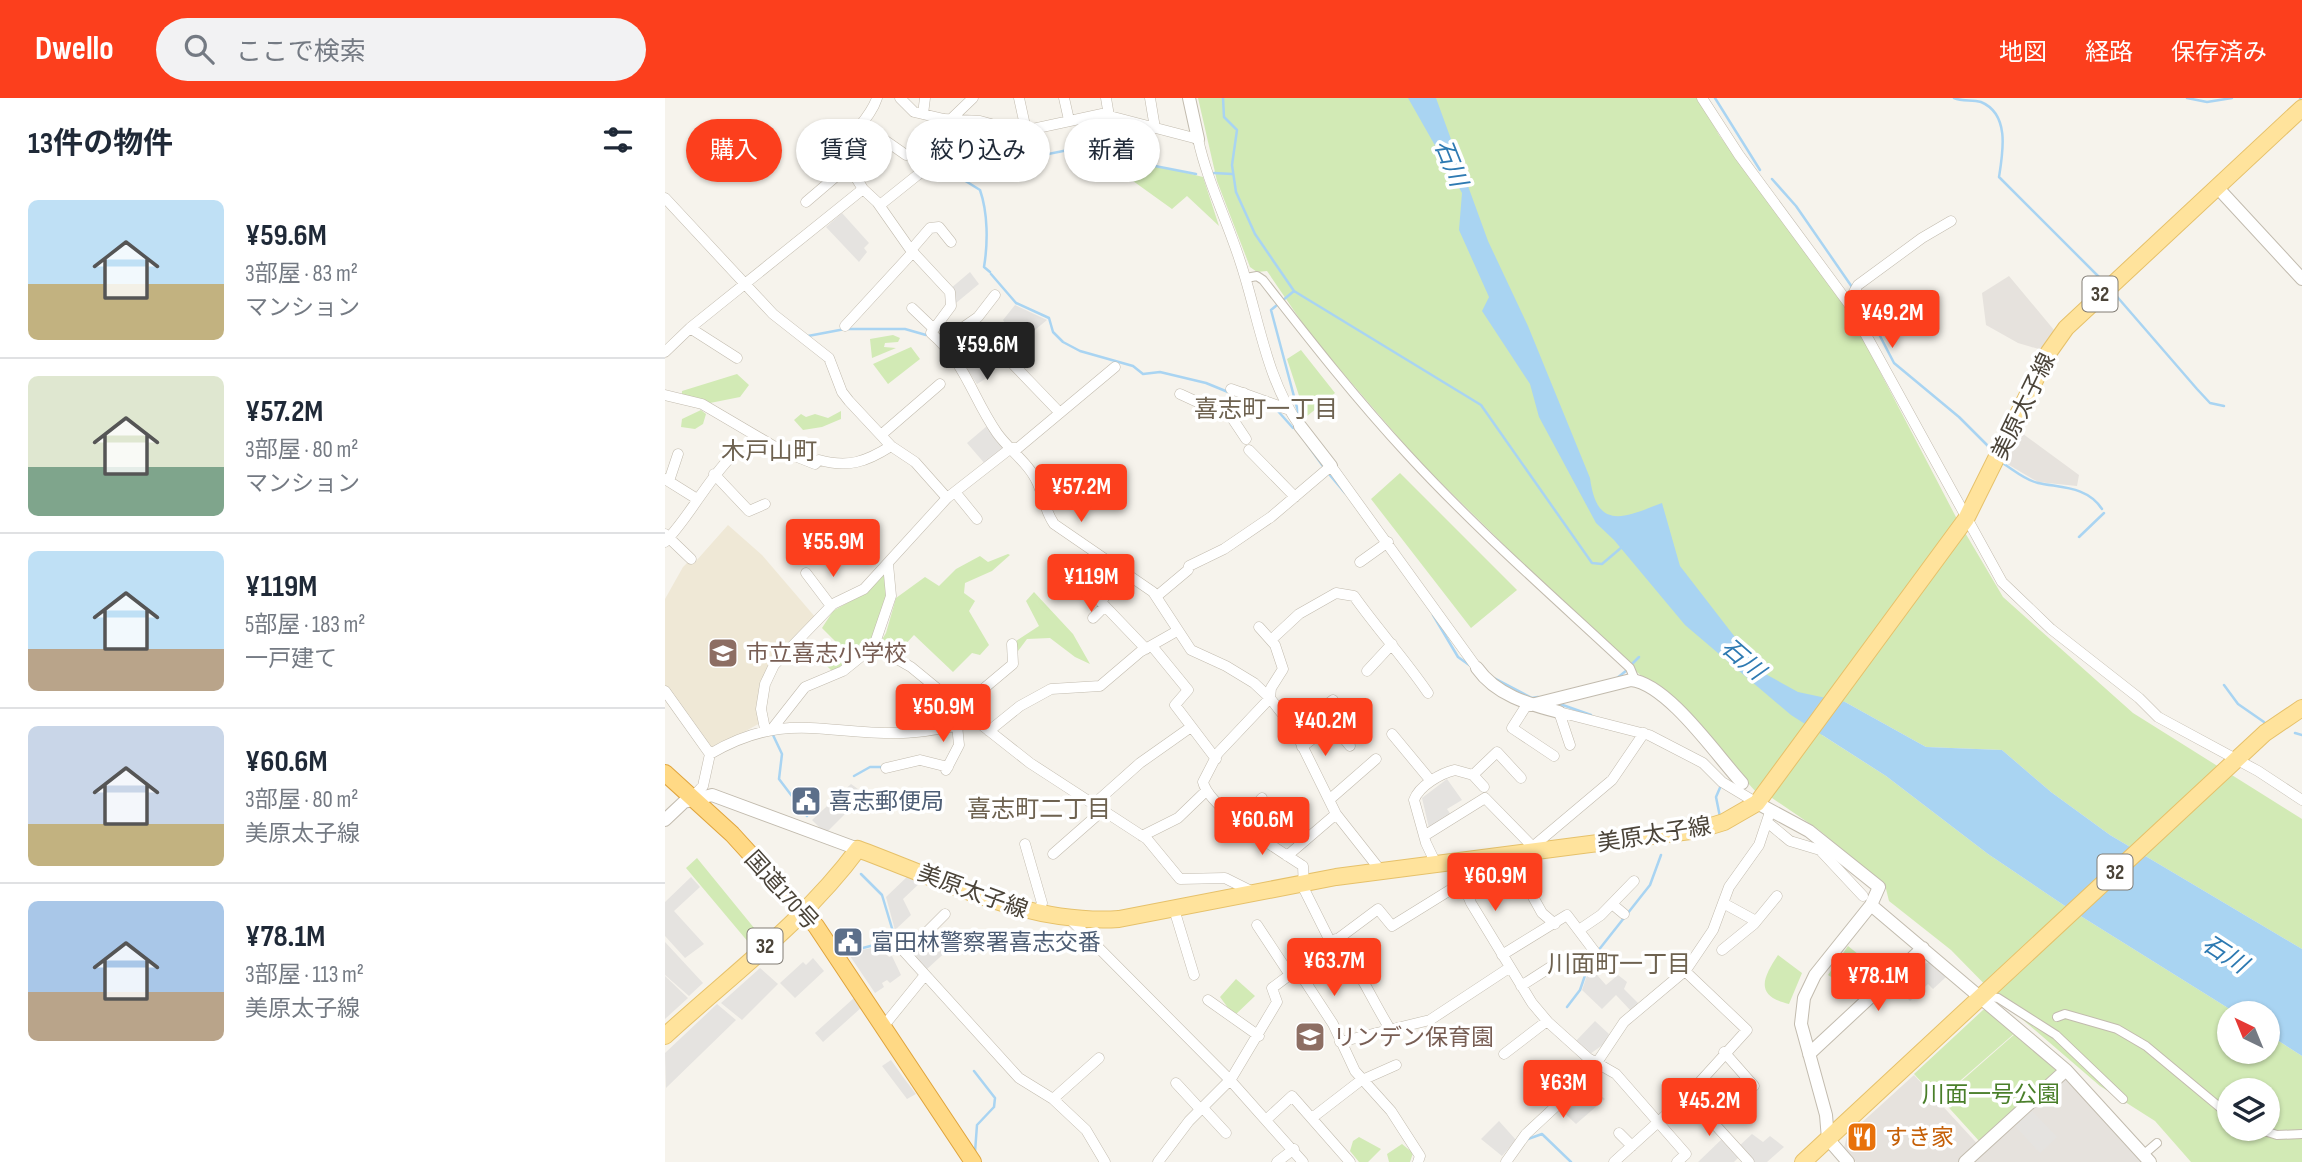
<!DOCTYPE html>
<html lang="ja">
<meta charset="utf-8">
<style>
:root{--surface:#fff;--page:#f2f2f3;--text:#1f2937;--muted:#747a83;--line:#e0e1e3;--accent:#fc3f1d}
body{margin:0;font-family:"Sofia Sans Condensed","Noto Sans JP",sans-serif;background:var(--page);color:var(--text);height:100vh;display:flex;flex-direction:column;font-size:26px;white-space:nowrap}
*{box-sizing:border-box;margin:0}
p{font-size:23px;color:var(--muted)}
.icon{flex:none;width:38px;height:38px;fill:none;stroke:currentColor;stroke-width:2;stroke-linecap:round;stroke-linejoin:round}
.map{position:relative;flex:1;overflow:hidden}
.drawer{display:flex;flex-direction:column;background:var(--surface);width:665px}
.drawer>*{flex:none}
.guide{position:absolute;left:21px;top:21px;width:665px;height:63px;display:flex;gap:14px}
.needle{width:46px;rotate:317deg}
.controls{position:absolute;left:1552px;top:903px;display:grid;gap:14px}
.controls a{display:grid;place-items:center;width:63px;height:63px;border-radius:50%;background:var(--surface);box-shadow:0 2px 5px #0004;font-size:35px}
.price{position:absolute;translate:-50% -60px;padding:0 16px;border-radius:7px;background:var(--accent);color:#fff;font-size:23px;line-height:46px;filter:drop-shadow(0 2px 4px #0008)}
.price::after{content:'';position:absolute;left:50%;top:42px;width:21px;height:16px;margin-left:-10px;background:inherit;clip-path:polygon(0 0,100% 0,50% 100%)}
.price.current{background:#222;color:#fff}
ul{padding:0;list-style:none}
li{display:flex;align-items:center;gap:21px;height:175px;padding:0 28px}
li+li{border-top:2px solid var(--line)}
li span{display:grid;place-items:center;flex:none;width:196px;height:140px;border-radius:10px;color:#555}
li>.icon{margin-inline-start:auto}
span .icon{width:84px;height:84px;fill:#fffc;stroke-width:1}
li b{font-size:30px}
h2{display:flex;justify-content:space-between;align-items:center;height:84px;padding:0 28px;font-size:30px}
.chip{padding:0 24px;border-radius:32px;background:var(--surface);box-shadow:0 2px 5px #0004;font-size:24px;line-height:63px}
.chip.current{background:var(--accent);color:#fff}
header{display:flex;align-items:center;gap:42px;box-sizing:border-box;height:98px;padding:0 35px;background:var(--accent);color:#fff}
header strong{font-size:33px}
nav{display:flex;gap:38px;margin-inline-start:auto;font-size:24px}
.search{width:490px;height:63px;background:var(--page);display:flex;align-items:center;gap:18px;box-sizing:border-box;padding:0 24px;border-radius:38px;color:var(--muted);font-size:26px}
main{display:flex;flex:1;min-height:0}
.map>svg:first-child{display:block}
.industrial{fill:#e6e2dd}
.education{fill:#efe8d6}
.green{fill:#d2eab5;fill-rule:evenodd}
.parking{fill:#e5e3e0}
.water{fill:#a9d4f2}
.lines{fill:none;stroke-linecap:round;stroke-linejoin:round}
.stream{stroke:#a9d4f2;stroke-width:2.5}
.pedestrian-casing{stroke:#c2bbae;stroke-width:10}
.minor-casing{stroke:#c2bbae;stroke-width:11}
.tertiary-casing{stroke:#c2bbae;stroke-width:14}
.primary-casing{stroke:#e6c16a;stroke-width:18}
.trunk-casing{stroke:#e0a43c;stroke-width:18}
.pedestrian{stroke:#fff;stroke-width:8}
.minor{stroke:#fff;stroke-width:10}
.tertiary{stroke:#fff;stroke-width:12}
.primary{stroke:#ffe39c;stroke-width:16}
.trunk{stroke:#ffd985;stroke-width:16}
.labels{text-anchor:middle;stroke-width:7;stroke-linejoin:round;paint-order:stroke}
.shield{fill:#fff;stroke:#817c74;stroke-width:2}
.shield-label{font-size:21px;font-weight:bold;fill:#4b4439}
.street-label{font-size:23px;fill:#4b4439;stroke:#fff}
.education-label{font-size:23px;fill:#785e54;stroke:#fff;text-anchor:start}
.service-label{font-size:23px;fill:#4e5e75;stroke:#fff;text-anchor:start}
.park-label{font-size:23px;fill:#4a7f2a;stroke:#fff}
.food-label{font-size:23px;fill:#c56008;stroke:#fff;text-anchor:start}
.water-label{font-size:24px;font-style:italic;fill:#2e7ab2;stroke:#fff}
.neighbourhood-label{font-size:24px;fill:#6e6250;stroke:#fff}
</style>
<header>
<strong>Dwello</strong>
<div class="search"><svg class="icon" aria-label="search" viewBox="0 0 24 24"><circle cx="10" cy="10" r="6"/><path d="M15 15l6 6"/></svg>ここで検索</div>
<nav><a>地図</a><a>経路</a><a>保存済み</a></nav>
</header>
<main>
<section class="drawer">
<h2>13件の物件<svg class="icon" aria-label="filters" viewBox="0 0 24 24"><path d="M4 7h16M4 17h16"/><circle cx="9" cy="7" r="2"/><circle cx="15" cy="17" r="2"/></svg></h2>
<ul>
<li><span style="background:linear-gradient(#bfe0f5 60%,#c2b280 0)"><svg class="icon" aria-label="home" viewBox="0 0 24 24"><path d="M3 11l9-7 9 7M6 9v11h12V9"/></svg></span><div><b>¥59.6M</b><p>3部屋 · 83 m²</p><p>マンション</p></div></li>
<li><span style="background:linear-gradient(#dfe7d0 65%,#7fa58c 0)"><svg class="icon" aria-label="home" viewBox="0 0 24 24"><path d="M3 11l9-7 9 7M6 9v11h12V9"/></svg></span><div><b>¥57.2M</b><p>3部屋 · 80 m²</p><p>マンション</p></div></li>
<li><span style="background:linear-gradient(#bfe0f5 70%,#b9a48a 0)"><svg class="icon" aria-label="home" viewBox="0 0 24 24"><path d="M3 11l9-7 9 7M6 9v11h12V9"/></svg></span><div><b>¥119M</b><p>5部屋 · 183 m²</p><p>一戸建て</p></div></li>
<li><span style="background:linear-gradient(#c9d6e8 70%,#c2b280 0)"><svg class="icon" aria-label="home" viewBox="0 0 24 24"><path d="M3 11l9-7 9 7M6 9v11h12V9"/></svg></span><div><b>¥60.6M</b><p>3部屋 · 80 m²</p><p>美原太子線</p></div></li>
<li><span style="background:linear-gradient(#a9c7e8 65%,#b9a48a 0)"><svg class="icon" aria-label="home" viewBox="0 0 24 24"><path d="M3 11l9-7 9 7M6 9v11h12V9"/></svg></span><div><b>¥78.1M</b><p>3部屋 · 113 m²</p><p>美原太子線</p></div></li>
</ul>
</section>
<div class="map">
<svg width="1637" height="1064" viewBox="0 0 1637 1064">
<rect width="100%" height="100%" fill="#f6f3ec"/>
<path class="industrial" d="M1344,178l45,54 -12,20 -24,-7 -32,-18 -4,-32z
M1354,333l60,44 -2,11 -39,-4 -34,-20z
M1249,977l70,76 81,-75 78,86h-287l-12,-14 3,-12z"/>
<path class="education" d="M63,427l34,30 54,63 -46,47 -10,58 -46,26 -6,-2 -43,-62v-86l18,-32 7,-7 6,1z"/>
<path class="green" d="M533,0h501l20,37 123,164 115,220 46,78 130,116 169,106v130l-192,-114 -59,-43 -49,-42 -76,-3 -81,-45 -23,33 64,41 102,78 83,56 165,103h-7v39h39v-18l34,22v106h-111l-36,-41 -55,-35 -99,-85 -50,-51 -62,-49 -4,-16 -66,-55 -47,-32 -16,-6 -63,-70 -102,-91 -175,-173 -104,-121 -45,-66 -10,1 -7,-5 -33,-86zM1564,992h39v39h-39z
M438,54l100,25 16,49 -32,-30 -15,13 -71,-51z
M228,237l7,3 -2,4 -13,1 -1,4 12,1 -24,10 -2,-19z
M246,249l9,12 -32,25 -15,-20z
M636,252l34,43 -29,24 -19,-58z
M72,276l12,11 -9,12 -40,8 -18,-8v-6z
M36,312l5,4 -3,10 -8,5 -14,-2 1,-8z
M176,313v8l-19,8 -19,3 -9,-10 7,-6 5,3 9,-3 13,4z
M735,375l117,117 -46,38 -100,-129z
M423,455l6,22 -4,3 -5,-4 -4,4 -3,-2 -14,11 -4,-3 4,-8 18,-12z
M343,456l2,1 -18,16 -27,12 -1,10 11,8 -6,10 20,34 -9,10 -8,-2 -19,19 -39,-37 -12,13 -13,-12 11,12 7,15 -29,-17 8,-13 10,-35 29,-21 14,9 17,-17 24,-13 8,6z
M221,475l2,23 -15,47 -39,30 -12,-12 13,-13 -2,-2 3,-4 -14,-14 11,-17 30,-17z
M369,494l39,42 17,30 -15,-7 -25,-19 -23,1 -9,12 -2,-10 23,-15 -13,-25z
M32,760l62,76 -10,9 -63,-75z
M1183,848l15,12 -22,25 -13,-8z
M1113,857l24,18 -13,31c-34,-8 -27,-25 -11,-49z
M571,881l19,17 -21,20 -14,-19z
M1318,912h6l27,22 -78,68 -24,-26z
M1351,935l40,34v6l-76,69 -39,-43z
M694,1039l22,12 -13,13h-9l-9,-11 3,-10z
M737,1046l11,9 -3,9h-21l-2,-8z"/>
<path class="parking" d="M346,36l13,1 3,20 -27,6z
M177,115l27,30 -5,5 3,4 -8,10 -33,-35z
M305,174l9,12 -23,19 -6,-14z
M350,207l32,15 -28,23 -16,-23z
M315,260l10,18 -13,8 -11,-16z
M322,328l17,23 -18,16 -19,-22z
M782,681l15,21 -15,9 4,6 -22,13 -7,-30z
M186,686l14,10 -37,37 -6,-1 -10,-10z
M245,776l12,7 -19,18 8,16 -16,15 -9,-33z
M26,779l9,10 -26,24 30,33 -19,14 -20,-22v-34z
M269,833l16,17 -23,21 -16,-17z
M0,844l38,41 -14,13 -24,-21z
M211,849l3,7 6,-3 4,6 3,-1 9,19 -11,8 -3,-3 -5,3 2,4 -9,6 -27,-40z
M148,860l11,13 -29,27 -15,-15 23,-21 3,3z
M1266,864l15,15 -13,12 -5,-5 -18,17 -13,-13 26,-24z
M925,869l16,18 12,-10 9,7 -3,7 14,14 -7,8 -15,-16 -14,14 -20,-19z
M95,870l18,16 -36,36 -21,-17z
M0,878l23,22 -23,21z
M189,900l8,9 -39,35 -8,-9z
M52,906l19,16 -70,68 -1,-35z
M930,923l14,13 -5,10 -14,10 -15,-12z
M226,962l12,17 13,17 -9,5 -25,-33z
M920,985l20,16 -29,25 -17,-16z
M1367,1013l25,26 -17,16 -25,-27z
M834,1023l17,19 -14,16 -21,-17z
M1087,1036l11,8 7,-6 14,11 -17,15h-13l-16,-15z
M1058,1040l17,18 -6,6h-36z"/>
<path class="water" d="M743,0h28l52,143 40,85 62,152c7,54 35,39 72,25l18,63 82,106 36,20 47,10 81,45 76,3 49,42 59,43 192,114v107l-34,-22v-21h-32l-165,-103 -83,-56 -102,-78 -95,-61 -106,-90 -71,-85 -18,-17 -57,-106 -9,-33 -48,-73 7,-14 -30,-67 3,-37z"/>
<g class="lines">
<path class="stream" d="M558,0l1,19 13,13 -5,35 4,27 19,42 39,57 187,114 111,158 10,1 20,-17
M1050,0l45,72
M1289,0c9,4 18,1 27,4 29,12 22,50 18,75l105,105
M1522,0l20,4 25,-4
M1635,0l1,2
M262,37l-4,5 20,27 37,23c8,23 8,53 4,77l6,5
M263,38l17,24 14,12 134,-27 62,21 41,8
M549,75l18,1
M1107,81l24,27 56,81
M326,176l25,29 33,15 4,14 10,10 17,9 53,15 10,8 17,-2 46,11 22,9
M629,193l-23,19 29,109
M1448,194l84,97 13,14 14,3
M1202,213l27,52 65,54 33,33
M143,238l37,-7h60l21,6
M612,312l16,18
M630,329l30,42
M1339,366c11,7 21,16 34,19 23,5 49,3 64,26
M664,376l16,19
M1414,439l25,-24
M768,517l25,42 14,10
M966,567l8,-8
M829,580l38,20 6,-1
M951,581l11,-9
M1559,587l14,19 26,18
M892,605l34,12
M1630,635l7,2
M108,637l9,19 -3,25 28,37
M189,678l16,-9h14
M1055,719l-4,-20 6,-14
M196,776l21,21 12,40
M182,854l43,-11
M902,909l13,-17 10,-29 60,-76 11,-30
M309,973l21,27 -1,9 -17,18 -2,27
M863,1041l14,-5 29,28"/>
<g class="pedestrian-casing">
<path id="pedestrian" d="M581,180l11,-2 6,4c46,59 93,119 145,175 70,76 147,143 222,213l5,12
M1319,898l14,2 58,37 67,64
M1392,919l8,-3 52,15 29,17 83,69
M1593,1031l19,6 25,-1
M1478,1057l14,-12"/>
</g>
<g class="minor-casing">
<path id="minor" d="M212,0c-7,22 -29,36 -35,57l21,34 14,13 33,47 40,43 1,14 -17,23
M235,0l14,14 30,7 36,2 33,9h15l74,-16 96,25c9,42 29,81 42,122 18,53 26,119 60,165
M354,0l7,32
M399,0l5,22
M441,0l3,18
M485,0l5,30
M1037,0l37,57 110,149 153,278 49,47 88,69 19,19 100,54 44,29
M258,16l2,-16
M285,22l23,-22
M198,27l43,30
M0,100l108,116 56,44 13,34 7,9 42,45 24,16 32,36
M141,104l41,-35
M215,107l45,-36
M246,152l19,-22 9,-1 12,15
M247,210l22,21 -3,4c35,30 41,64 66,100 12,17 33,31 41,51 6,14 7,27 16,40l99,68 38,58 35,16 28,17 16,15 24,31 42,85 45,57
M180,228l68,-74
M1199,229l-1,-19 -9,-16 4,-7 64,-47 29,-17
M25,230l47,30
M277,244l36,-25 17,-22
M0,254l25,-24 173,-139
M343,261l52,54
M566,291l56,20
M515,296l52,24 12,-25
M0,297l37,9 80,47 33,13 4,-4c29,8 47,2 72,-14
M567,320l14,21
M216,337l59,-51
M584,352l46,47
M49,376l35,37 16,-7
M0,381l32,20
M4,383l9,-27
M290,394l22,27
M0,436l26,25
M0,444c24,-25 39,-56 63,-82
M695,464l28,-20
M458,473l-22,31 45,47
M141,475l25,33
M492,498l31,-26 1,-4 35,-17 47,-32 60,-51 146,202
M428,520l12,-12
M594,529l16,18 8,24 -12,19 -1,10 -52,55 -15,29c6,26 76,68 100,84l1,23 27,54
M606,542l28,-26 37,-21 18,3c24,34 51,63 74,97
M209,548l37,21 56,46 7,10
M487,548l36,44 -13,15 41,54
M702,573l25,-27
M0,593l45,63 -7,32 -11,12
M863,605l-16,25 42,28
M894,614l90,23 54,28 19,19 35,21
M894,614l11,33
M302,615l15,-23 31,-26 -1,-20
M100,631l-4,-20 4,-25 9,-19 59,-61 31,-15 83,-91 64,-50h7l97,-81
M107,631l33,-42 38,-16 31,-25 17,-50 -3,-32
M629,631l39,-29
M324,633l31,-25 31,-17 49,-3 40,-34 37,-21
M673,634l18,-13
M727,636l39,47
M637,649l30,-23 18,22
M45,656c75,-44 115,-19 193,-21 25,-1 50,-7 75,-11l52,41 117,76 33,40 45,-1 30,15
M221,670l34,-8 28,7
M281,672l13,-25 -2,-20
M808,677l24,-23 24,26
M664,702l47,-41
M429,706l46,-41 51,-36
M576,724l21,-24
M1102,724l23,19 30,9 43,46
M477,738l36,-18 27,-26
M759,738l61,-38 48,49
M360,746l17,59 -5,11
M865,751l82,-69 32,-47
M388,756l49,-43
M622,758l49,-42
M789,764l17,41 61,100 16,19 40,36 28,16 70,80 -9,8
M771,766l-10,-21 -12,-43c5,-14 27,-27 41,-30l18,5 11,12
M863,790l14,25 13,11
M1058,805l33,18
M947,806l12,10
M509,811l20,66
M407,823l158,159 73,82
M592,827l33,50
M914,832l22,-15 33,-34
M225,838l129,142 34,21 33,31 19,32
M671,841c22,28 35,59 54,90
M1057,852l32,-26 23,-28
M241,855l39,-39
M837,857l65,-40 28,37
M632,871l36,55 22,47 36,40 29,45 -2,6
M856,888l39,-25
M543,902l51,36
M217,930l43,-53
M675,944l90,-22 79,-52
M1059,954l30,34
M839,956l43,-33
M511,985l24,26
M1023,997l61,67
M388,1001l46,-41
M537,1009l24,26
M647,1020l48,-37 36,-16
M602,1021l25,-23 58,66
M954,1035l13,13
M493,1064l31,-41 42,-42 46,-77 -5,-14 106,-79 14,17 71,-44
M612,1064l17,-13
M841,1064l20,-28 42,-39 30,-34 26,-39 62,-52 27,-40 16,-43 30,-42 11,-33
M949,1064l74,-67 59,-65 -62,-59"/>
</g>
<g class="tertiary-casing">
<path id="tertiary" d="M524,0l9,41
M1552,89l85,92
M635,328l31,40
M812,570c19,27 51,36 82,44
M866,607l100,-25c37,4 86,76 111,103
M1092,705l52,28 70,56 -8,18 -56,70 -11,23 -3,26 25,91 2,24 20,23
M0,722l19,-18 28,-7 146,54
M1206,807l195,165 84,92
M1144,956l114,-106
M1300,1064l101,-92"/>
</g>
<g class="primary-casing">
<path id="primary" d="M0,938c65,-60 140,-115 193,-187 84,31 170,76 261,70l217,-42 362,-47 26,-8 33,-19 209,-284 83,-167 17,-24 236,-220
M1138,1064l462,-429 37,-25"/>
</g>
<g class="trunk-casing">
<path id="trunk" d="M0,675l67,61 84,92 157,236"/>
</g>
<use href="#pedestrian" class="pedestrian"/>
<use href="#minor" class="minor"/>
<use href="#tertiary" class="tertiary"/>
<use href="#primary" class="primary"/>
<use href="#trunk" class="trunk"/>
</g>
<defs>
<g id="school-square" transform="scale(1.575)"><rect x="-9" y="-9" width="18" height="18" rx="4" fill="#8d6e63" stroke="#fff"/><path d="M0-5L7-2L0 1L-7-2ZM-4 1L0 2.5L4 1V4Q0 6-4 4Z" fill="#fff"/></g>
<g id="civic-square" transform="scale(1.575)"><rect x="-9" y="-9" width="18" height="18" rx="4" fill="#5c6f8a" stroke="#fff"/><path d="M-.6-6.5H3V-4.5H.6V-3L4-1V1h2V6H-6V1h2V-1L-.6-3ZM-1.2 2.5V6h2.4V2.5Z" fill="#fff"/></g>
<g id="restaurant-square" transform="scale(1.575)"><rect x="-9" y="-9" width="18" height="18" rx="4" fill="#e8710a" stroke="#fff"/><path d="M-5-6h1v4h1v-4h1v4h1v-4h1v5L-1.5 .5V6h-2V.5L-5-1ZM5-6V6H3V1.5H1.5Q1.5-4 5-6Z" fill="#fff"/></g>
</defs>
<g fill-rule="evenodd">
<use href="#school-square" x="58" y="555"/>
<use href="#civic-square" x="141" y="703"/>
<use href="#civic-square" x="183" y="844"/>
<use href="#school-square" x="645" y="939"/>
<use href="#restaurant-square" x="1197" y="1039"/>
</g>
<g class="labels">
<g class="shield">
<rect x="1417.5" y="178.5" width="35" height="35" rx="5"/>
<rect x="1432.5" y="756.5" width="35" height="35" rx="5"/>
<rect x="82.5" y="830.5" width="35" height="35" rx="5"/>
</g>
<g class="shield-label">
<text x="1435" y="203">32</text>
<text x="1450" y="781">32</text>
<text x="100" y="855">32</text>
</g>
<g class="street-label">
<text transform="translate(1358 308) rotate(-64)" y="8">美原太子線</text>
<text transform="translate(989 736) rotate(-9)" y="8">美原太子線</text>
<text transform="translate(117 792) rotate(48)" y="8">国道170号</text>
<text transform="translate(308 793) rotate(20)" y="8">美原太子線</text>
</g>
<g class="education-label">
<text x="81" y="563">市立喜志小学校</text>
<text x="668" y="947">リンデン保育園</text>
</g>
<g class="service-label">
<text x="164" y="711">喜志郵便局</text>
<text x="206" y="852">富田林警察署喜志交番</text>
</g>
<g class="park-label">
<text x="1326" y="1004">川面一号公園</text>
</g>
<g class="food-label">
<text x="1220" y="1047">すき家</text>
</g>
<g class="water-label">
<text transform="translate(786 65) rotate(68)" y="8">石川</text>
<text transform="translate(1078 561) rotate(41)" y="8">石川</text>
<text transform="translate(1560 856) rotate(33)" y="8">石川</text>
</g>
<g class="neighbourhood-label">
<text x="601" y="319">喜志町一丁目</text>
<text x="104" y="361">木戸山町</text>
<text x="374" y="719">喜志町二丁目</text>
<text x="954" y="874">川面町一丁目</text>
</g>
</g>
</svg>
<div class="controls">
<a><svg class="needle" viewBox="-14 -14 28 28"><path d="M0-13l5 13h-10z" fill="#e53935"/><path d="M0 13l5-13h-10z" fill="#747a83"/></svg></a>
<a><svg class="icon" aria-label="layers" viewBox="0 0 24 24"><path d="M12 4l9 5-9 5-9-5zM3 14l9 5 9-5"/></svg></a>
</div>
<b class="price" style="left:1227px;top:252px">¥49.2M</b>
<b class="price current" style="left:322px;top:284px">¥59.6M</b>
<b class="price" style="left:416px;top:426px">¥57.2M</b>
<b class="price" style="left:168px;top:481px">¥55.9M</b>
<b class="price" style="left:426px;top:516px">¥119M</b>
<b class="price" style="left:278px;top:646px">¥50.9M</b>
<b class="price" style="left:660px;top:660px">¥40.2M</b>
<b class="price" style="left:597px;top:759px">¥60.6M</b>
<b class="price" style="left:830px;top:815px">¥60.9M</b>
<b class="price" style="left:669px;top:900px">¥63.7M</b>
<b class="price" style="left:1213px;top:915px">¥78.1M</b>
<b class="price" style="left:898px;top:1022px">¥63M</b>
<b class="price" style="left:1044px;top:1040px">¥45.2M</b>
<div class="guide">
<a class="chip current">購入</a>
<a class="chip">賃貸</a>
<a class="chip">絞り込み</a>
<a class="chip">新着</a>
</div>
</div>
</main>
